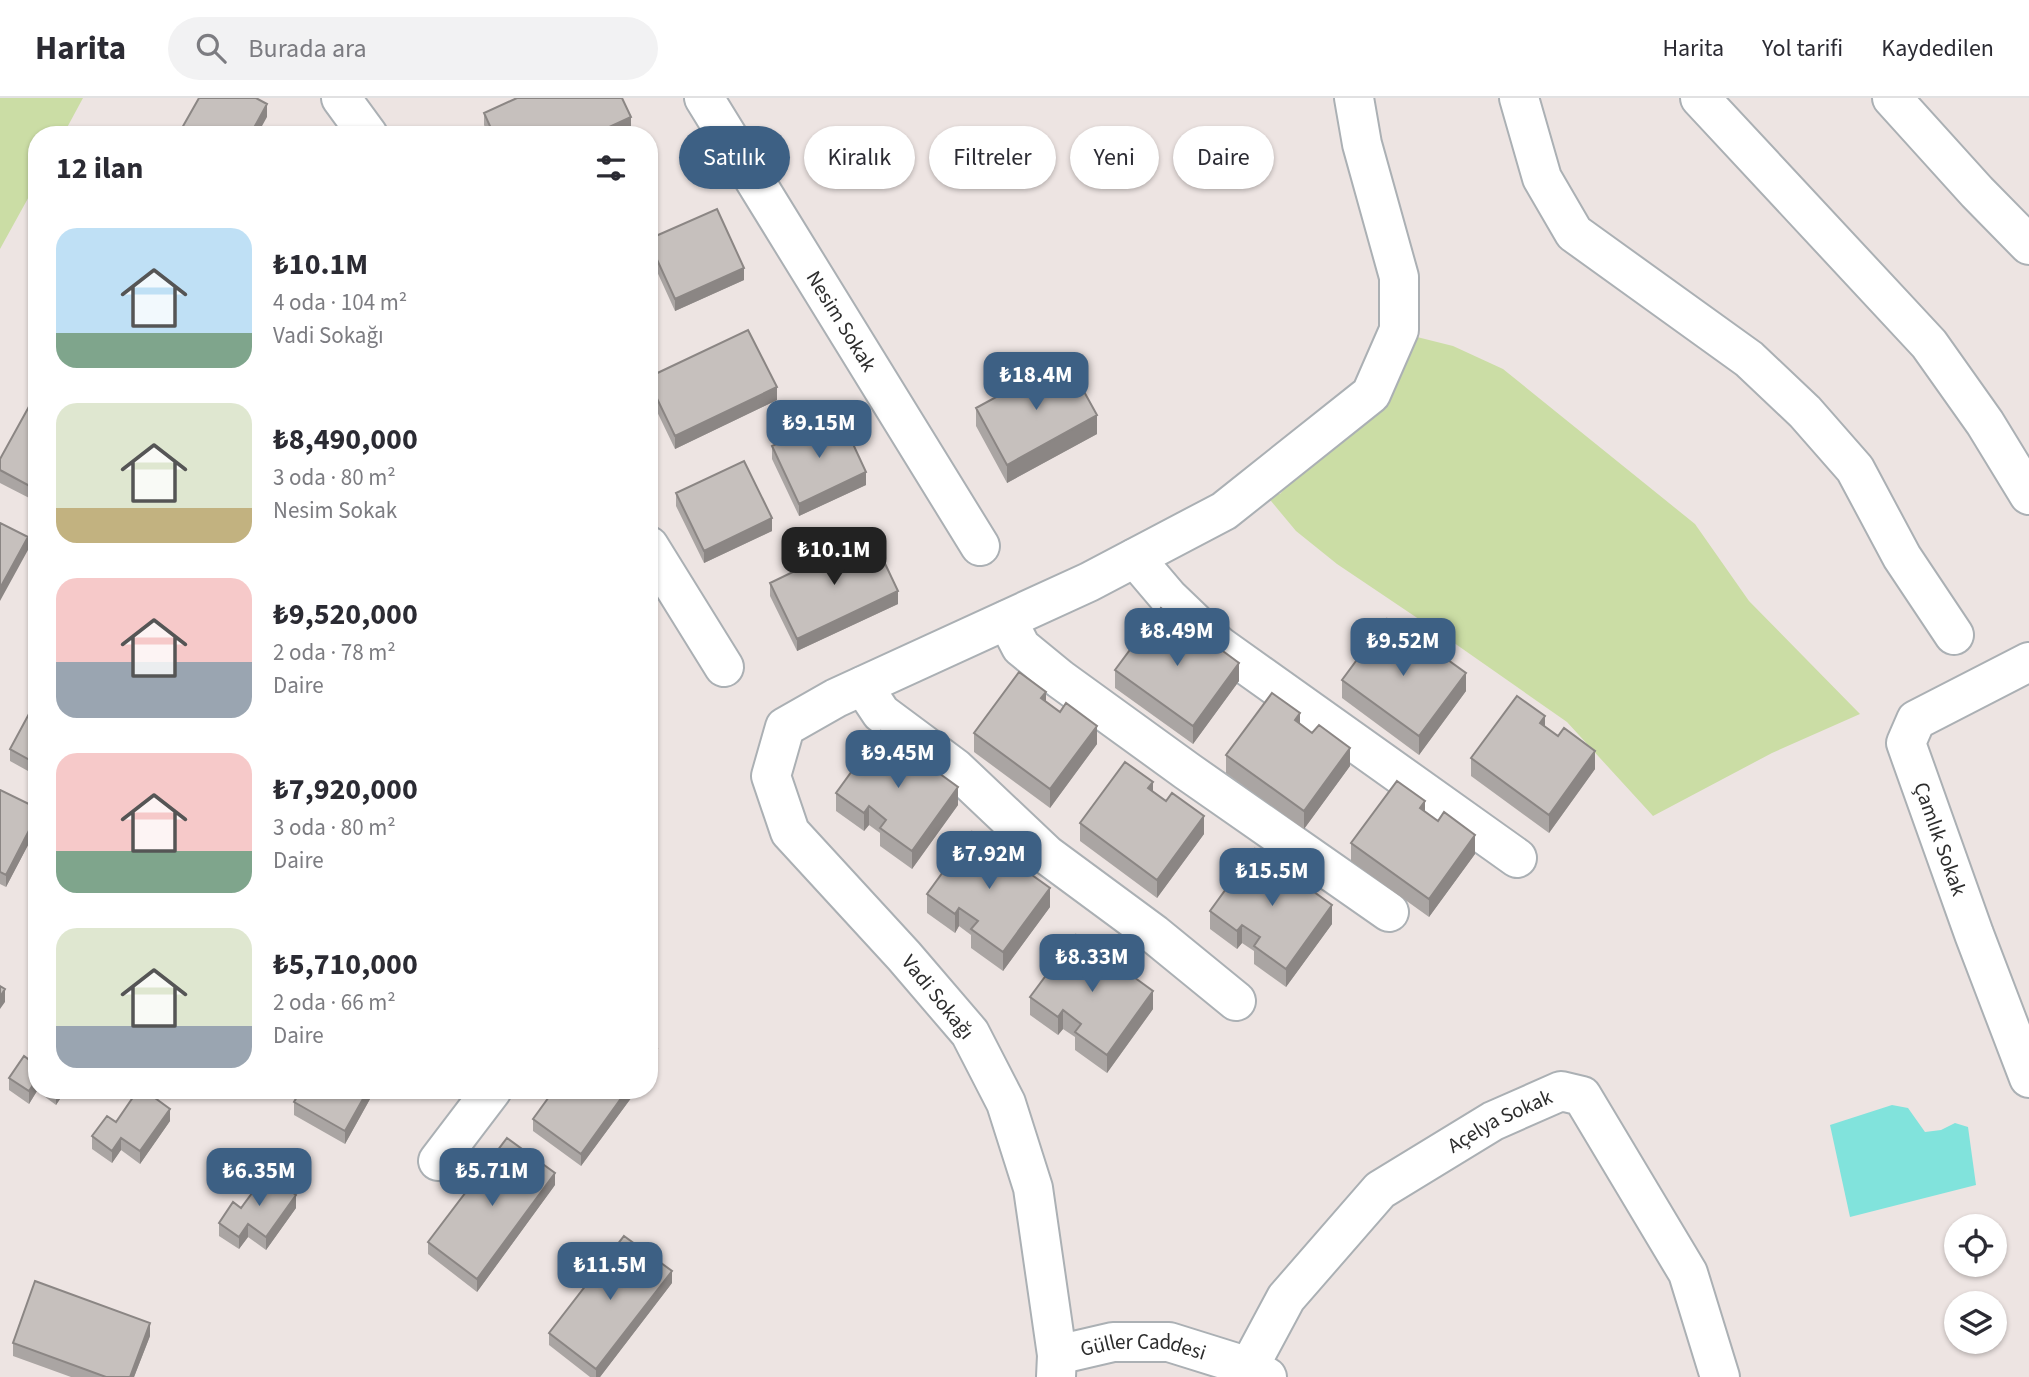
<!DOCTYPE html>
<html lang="tr">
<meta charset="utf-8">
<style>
:root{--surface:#fff;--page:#f2f2f3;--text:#2b2b33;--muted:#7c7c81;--line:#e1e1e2;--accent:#3d6084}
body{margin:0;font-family:"Source Sans 3",sans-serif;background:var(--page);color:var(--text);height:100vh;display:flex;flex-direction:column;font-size:26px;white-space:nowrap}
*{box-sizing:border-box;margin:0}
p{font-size:23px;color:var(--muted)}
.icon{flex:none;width:38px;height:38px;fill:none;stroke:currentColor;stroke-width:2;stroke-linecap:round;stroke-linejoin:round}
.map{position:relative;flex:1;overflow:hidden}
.panel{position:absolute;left:28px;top:28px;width:630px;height:973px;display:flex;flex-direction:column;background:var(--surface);border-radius:28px;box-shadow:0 2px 5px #0004}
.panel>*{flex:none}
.hud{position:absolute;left:679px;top:28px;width:665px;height:63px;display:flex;gap:14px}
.tools{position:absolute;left:1944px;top:1116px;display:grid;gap:14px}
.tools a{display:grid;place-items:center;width:63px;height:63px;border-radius:50%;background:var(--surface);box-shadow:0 2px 5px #0004;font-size:35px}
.price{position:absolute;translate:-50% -60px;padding:0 16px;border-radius:14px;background:var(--accent);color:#fff;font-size:23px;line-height:46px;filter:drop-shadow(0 2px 4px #0008)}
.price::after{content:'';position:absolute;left:50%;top:42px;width:21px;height:16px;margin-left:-10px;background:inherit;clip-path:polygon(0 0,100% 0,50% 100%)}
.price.selected{background:#222;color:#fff}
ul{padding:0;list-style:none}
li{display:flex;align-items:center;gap:21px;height:175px;padding:0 28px}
li span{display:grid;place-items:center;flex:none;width:196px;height:140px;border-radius:21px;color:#555}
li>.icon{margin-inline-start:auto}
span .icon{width:84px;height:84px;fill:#fffc;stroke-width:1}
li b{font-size:30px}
h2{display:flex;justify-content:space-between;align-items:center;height:84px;padding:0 28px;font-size:30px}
.tag{padding:0 24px;border-radius:32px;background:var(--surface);box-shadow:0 2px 5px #0004;font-size:24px;line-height:63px}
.tag.selected{background:var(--accent);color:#fff}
header{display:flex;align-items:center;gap:42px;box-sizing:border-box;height:98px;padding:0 35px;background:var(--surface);border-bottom:2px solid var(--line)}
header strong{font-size:33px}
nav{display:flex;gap:38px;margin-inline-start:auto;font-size:24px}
.search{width:490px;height:63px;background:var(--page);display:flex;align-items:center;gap:18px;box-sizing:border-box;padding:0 24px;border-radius:38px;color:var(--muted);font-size:26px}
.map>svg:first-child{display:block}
.green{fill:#cbdda5}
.water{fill:#81e3dc}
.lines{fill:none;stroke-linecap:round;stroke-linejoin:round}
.minor-casing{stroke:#abb0b4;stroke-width:42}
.minor{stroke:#fff;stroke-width:38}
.wall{fill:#aaa5a3}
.shaded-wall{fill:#8b8684}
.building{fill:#c6c0bd;stroke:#8b8684;stroke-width:2}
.labels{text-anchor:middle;stroke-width:6;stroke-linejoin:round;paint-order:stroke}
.street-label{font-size:21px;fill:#2d2d2d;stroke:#fff}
</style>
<header>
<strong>Harita</strong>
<div class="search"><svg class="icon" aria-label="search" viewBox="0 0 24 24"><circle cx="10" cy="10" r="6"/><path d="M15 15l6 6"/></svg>Burada ara</div>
<nav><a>Harita</a><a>Yol tarifi</a><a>Kaydedilen</a></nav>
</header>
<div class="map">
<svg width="2029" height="1279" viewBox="0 0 2029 1279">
<rect width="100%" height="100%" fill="#ede4e2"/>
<path class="green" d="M0,0h83l-20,37h-26v47l-37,67z
M1413,238l40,10 50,23 192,155 54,77 111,113 -88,39 -119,63 -86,-94 -120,-84 -110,-74 -41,-33 -30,-36 14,-1z"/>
<path class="water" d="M1892,1007l16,3 17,24 16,-2 14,-7 13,4 8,58 -126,32 -20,-92z"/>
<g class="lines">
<g class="minor-casing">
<g id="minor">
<path d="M341,0l27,37"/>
<path id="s1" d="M704,0l276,448"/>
<path d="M1519,0l23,80 32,55 175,126 56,53 50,57 47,88 52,78"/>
<path d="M1700,0l229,246 56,79 44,72"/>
<path d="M1892,0l85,94 52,53"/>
<path d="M649,448l75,121"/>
<path d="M1135,460l34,40 49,47 299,213"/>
<path d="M1007,522l14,27 39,32 127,92 202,141"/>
<path id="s2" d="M2029,564l-113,58 -10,23 68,191 55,144"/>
<path d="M863,588l18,27 74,55 92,87 107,79 82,67"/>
<path d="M438,1063l54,-71"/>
<path id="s3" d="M1057,1257l56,-13h56l80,25 18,10"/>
<path id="s4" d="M1249,1269l37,-69 94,-108 113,-69 68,-30 21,5 106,177 32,104"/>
<path d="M1056,1279l1,-22 -24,-167 -27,-85 -36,-70 -66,-77 -114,-124 -19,-56 14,-49 51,-29 253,-116 135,-71 147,-117 28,-64v-53l-37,-133 -8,-46"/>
</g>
</g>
<use href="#minor" class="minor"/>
</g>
<path class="wall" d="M484,15l147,17 -11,5h-132l-4,-10z
M649,141l95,41 -69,31 -26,-57z
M649,279l128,23 -102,49 -26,-54z
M37,294v110l-37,-19v-24z
M976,310l121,26 -90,49 -31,-57z
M772,348l94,39 -67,31 -27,-57z
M676,395l96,38 -68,32 -28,-57z
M770,485l128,21 -101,47 -27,-55z
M1189,541l50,42 -46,63 -78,-56v-18z
M1415,551l51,42 -47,64 -77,-57v-18z
M37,601v77l-27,-15v-12z
M1046,604l51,42 -47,64 -76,-56v-19z
M1226,657l124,11 -46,63 -78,-56z
M1471,660l124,11 -46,64 -78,-57z
M0,692l37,18v20l-31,59 -6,-3z
M1153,694l51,42 -47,64 -77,-57v-18z
M836,695l122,12 -46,64 -32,-23v-13l-11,-8 -5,6 -28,-20z
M1425,713l13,10 37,33 -46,63 -78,-56v-18z
M927,796l123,13 -47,64 -32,-23v-13l-12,-9 -4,7 -28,-20z
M1210,813l122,13 -46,63 -32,-23v-13l-12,-8 -5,6 -27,-20z
M1030,899l123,12 -46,64 -32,-23v-13l-12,-8 -5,6 -28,-20z
M32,964l5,28h29l-10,15 -19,-14 -8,13 -20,-14v-12z
M375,992l-30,54 -51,-29v-13z
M554,992h83l-56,76 -48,-35v-12z
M170,1023l-30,43 -19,-14 -9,13 -20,-14v-13l24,-14z
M555,1087l-78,107 -49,-38v-12z
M241,1110h55l-30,42 -18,-13 -9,12 -20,-13v-13z
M672,1185l-72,94h-10l-41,-32v-12z
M150,1238l-16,41h-63l-58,-21v-13z"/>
<path class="shaded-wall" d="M267,6v13l-10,18h-7z
M631,19v13l-11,5h-28z
M744,170v12l-69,31v-12z
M652,211v13l-3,1v-12z
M777,289v13l-102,49v-13z
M1097,317v19l-90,49v-18z
M866,374v13l-67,31v-12z
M772,420v13l-68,32v-12z
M28,439v13l-28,51v-13z
M898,493v13l-101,47v-12z
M1189,530v19l-5,-12z
M1415,541v18l-5,-12z
M1239,565v18l-46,63v-18z
M1466,575v18l-47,64v-19z
M1046,594v18l-5,-12z
M1300,615v19l-5,-12z
M1545,618v19l-5,-12z
M1097,628v18l-47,64v-19z
M1350,650v18l-46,63v-18z
M1595,653v18l-46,64v-18z
M1153,684v18l-5,-12z
M958,689v18l-46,64v-18z
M1425,703v18l-5,-11z
M869,708v19l-5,6v-18z
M37,717v13l-31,59v-12z
M1204,718v18l-47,64v-18z
M1475,737v19l-46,63v-18z
M1050,790v19l-47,64v-19z
M1332,807v19l-46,63v-18z
M959,810v18l-4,7v-19z
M1242,827v18l-5,6v-18z
M5,891v13l-5,7v-12z
M1153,893v18l-46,64v-18z
M1063,912v19l-5,6v-18z
M657,951v13l-8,11v-13z
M37,981v12l-8,13v-13z
M57,992h9l-10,15v-13z
M368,992h7l-30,54v-13z
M627,992h10l-56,76v-12z
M170,1011v12l-30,43v-13z
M121,1040v12l-9,13v-12z
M555,1075v12l-78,107v-13z
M296,1097v13l-30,42v-13z
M248,1126v13l-9,12v-12z
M672,1173v12l-72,94h-4v-8z
M150,1225v13l-16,41h-4z"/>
<path class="building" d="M199,0h57l11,6 -17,31h-72z
M517,0h105l9,19 -39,18h-98l-10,-22z
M717,111l27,59 -69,31 -26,-57v-3z
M748,232l29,57 -102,49 -26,-54v-5z
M1066,261l31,56 -90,50 -31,-57z
M37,294v98l-37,-20v-11z
M840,318l26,56 -67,32 -27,-58z
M744,363l28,57 -68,33 -28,-58z
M0,425l28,14 -28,51z
M871,436l27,57 -101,48 -27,-56z
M1161,510l28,20 -5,7 17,13 7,-8 31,23 -46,63 -78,-56z
M1387,521l28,20 -5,6 18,13 6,-8 32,23 -47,63 -77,-56z
M1019,574l27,20 -5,6 19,14 6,-9 31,23 -47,63 -76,-56z
M1272,595l28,20 -5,7 17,13 7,-8 31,23 -46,63 -78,-56z
M1517,598l28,20 -5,7 18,13 6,-8 31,23 -46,64 -78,-57z
M37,601v65l-27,-15z
M881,633l77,56 -46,64 -32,-23 6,-8 -17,-14 -5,7 -28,-20z
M1125,664l28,20 -5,6 18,13 6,-8 32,23 -47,64 -77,-57z
M1397,683l28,20 -5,7 18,13 6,-9 31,23 -46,64 -78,-56z
M0,692l37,18v7l-31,60 -6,-3z
M972,734l78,56 -47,64 -32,-23 7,-8 -19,-13 -4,6 -28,-20z
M1255,751l77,56 -46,64 -32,-23 6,-9 -18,-12 -5,6 -27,-20z
M1076,837l77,56 -46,64 -32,-23 6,-8 -18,-14 -5,7 -28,-20z
M0,888l5,3 -5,8z
M649,945l8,6 -8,11z
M37,957v24l-8,12 -20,-13 15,-22 8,6z
M138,992h6l26,19 -30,42 -19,-13 -9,13 -20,-15 15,-20 9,6z
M301,992h67l-23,41 -51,-29z
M554,992h73l-46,64 -48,-35z
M507,1040l48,35 -78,106 -49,-37z
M266,1076l30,21 -30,42 -18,-13 -9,13 -20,-14 14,-21 8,6z
M624,1138l48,35 -76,98 -47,-36z
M35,1183l115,42 -20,54h-24l-93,-34z"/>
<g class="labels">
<g class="street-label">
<text dy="7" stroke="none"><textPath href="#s1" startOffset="262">Nesim Sokak</textPath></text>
<text dy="7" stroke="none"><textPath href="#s2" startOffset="254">Çamlık Sokak</textPath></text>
<text transform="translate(938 899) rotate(51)" y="7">Vadi Sokağı</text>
<text dy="7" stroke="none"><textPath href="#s4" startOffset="360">Açelya Sokak</textPath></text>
<text dy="7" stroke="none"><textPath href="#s3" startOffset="88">Güller Caddesi</textPath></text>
</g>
</g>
</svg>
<div class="tools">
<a><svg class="icon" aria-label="locate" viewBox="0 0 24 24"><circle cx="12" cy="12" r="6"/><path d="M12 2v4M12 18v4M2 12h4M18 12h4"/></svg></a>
<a><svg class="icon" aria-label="layers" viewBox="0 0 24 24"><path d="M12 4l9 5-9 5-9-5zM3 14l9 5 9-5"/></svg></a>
</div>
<b class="price" style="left:1036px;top:314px">₺18.4M</b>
<b class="price" style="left:819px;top:362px">₺9.15M</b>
<b class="price selected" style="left:834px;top:489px">₺10.1M</b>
<b class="price" style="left:1177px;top:570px">₺8.49M</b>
<b class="price" style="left:1403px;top:580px">₺9.52M</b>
<b class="price" style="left:898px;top:692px">₺9.45M</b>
<b class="price" style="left:989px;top:793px">₺7.92M</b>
<b class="price" style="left:1272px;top:810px">₺15.5M</b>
<b class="price" style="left:1092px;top:896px">₺8.33M</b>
<b class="price" style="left:259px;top:1110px">₺6.35M</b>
<b class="price" style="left:492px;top:1110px">₺5.71M</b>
<b class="price" style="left:610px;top:1204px">₺11.5M</b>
<div class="hud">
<a class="tag selected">Satılık</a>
<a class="tag">Kiralık</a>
<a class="tag">Filtreler</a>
<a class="tag">Yeni</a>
<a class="tag">Daire</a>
</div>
<section class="panel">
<h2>12 ilan<svg class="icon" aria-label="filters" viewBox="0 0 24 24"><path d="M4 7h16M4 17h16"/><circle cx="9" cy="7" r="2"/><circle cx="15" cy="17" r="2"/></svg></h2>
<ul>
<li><span style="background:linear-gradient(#bfe0f5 75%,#7fa58c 0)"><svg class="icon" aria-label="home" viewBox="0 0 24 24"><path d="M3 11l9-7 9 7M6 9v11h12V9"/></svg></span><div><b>₺10.1M</b><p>4 oda · 104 m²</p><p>Vadi Sokağı</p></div></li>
<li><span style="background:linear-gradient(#dfe7d0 75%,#c2b280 0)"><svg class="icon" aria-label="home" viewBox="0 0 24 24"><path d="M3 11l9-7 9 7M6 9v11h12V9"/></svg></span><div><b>₺8,490,000</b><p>3 oda · 80 m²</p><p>Nesim Sokak</p></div></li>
<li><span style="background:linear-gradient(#f6c9c9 60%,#9aa5b1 0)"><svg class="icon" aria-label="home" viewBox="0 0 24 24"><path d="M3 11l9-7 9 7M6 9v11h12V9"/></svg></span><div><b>₺9,520,000</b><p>2 oda · 78 m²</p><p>Daire</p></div></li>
<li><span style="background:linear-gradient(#f6c9c9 70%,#7fa58c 0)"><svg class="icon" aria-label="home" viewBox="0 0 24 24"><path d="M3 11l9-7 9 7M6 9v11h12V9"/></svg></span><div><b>₺7,920,000</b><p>3 oda · 80 m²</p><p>Daire</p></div></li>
<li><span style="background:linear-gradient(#dfe7d0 70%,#9aa5b1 0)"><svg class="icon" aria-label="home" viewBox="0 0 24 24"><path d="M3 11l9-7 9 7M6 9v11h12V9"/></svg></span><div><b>₺5,710,000</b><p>2 oda · 66 m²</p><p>Daire</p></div></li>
</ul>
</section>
</div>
